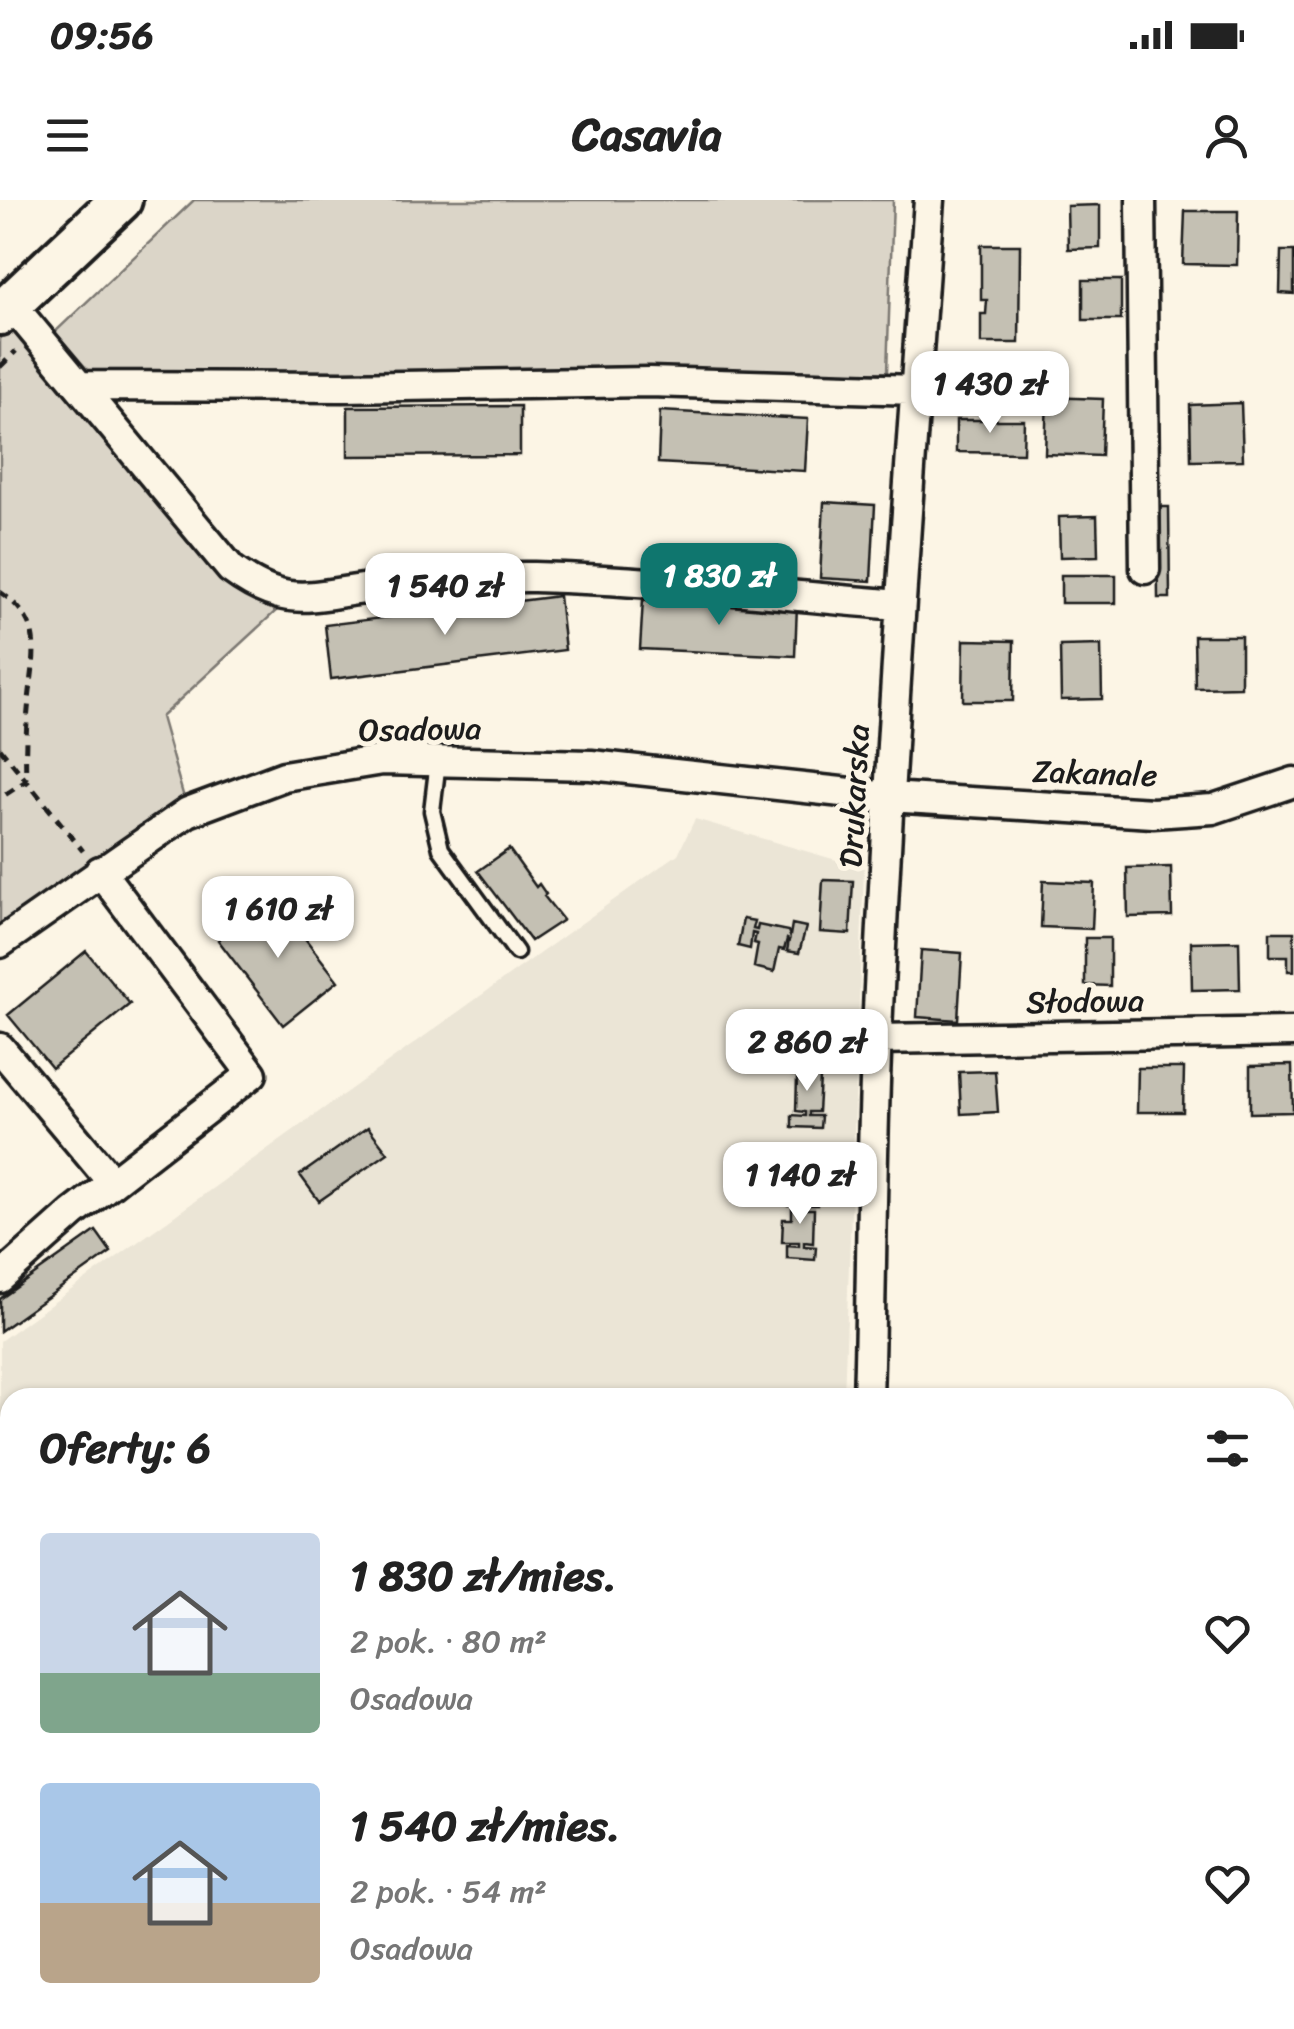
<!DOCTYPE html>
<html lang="pl">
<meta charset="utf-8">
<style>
:root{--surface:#fff;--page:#f6f6f6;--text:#222;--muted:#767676;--accent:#0f766e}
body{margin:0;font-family:Sriracha,sans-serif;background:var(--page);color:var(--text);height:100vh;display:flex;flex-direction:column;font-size:38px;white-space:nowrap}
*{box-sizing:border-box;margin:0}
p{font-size:32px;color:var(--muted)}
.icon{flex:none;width:55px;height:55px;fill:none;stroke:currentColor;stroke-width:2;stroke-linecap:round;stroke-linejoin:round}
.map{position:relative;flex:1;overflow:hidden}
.sheet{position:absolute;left:0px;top:1188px;width:1295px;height:642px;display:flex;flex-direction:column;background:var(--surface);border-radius:30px 30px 0 0;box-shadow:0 2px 8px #0004}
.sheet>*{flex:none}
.price{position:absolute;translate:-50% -85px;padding:0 22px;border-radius:20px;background:#fff;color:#222;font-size:32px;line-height:65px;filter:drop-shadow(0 2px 5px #0008)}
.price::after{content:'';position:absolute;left:50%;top:60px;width:30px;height:22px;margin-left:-15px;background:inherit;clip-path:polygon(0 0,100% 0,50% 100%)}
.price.on{background:var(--accent);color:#fff}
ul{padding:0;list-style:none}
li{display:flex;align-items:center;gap:30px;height:250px;padding:0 40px}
li span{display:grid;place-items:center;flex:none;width:280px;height:200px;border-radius:10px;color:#555}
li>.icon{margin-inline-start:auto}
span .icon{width:120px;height:120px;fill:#fffc;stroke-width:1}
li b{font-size:42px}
h2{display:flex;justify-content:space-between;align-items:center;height:120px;padding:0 40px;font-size:42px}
.status{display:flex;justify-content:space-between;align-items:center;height:70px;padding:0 50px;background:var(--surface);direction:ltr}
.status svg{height:28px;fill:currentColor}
header{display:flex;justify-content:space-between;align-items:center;height:130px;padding:0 40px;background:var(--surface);font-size:45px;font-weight:800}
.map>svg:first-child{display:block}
.built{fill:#ebe5d6}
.green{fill:#dbd5c8;stroke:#7c7872;stroke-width:2.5}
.building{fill:#c4c0b3;stroke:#1c1c1c;stroke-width:2.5}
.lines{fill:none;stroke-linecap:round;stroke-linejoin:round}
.lane-casing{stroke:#1c1c1c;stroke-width:21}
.street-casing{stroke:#1c1c1c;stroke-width:35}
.secondary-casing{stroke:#1c1c1c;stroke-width:48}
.path{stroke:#1c1c1c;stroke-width:5;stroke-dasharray:10 8;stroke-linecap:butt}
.lane{stroke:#fcf5e5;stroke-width:14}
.street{stroke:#fcf5e5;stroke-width:28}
.secondary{stroke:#fcf5e5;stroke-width:40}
.labels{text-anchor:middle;stroke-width:10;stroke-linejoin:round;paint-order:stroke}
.street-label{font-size:32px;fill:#1c1c1c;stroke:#fcf5e5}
</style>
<div class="status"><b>09:56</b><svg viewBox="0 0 49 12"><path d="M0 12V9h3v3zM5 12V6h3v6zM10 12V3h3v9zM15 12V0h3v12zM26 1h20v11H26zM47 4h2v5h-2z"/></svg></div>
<header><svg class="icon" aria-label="menu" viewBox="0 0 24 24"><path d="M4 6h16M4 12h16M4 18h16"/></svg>Casavia<svg class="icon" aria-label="person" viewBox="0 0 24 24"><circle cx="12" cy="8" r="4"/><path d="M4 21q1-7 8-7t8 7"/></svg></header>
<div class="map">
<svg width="1294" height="1829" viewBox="0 0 1294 1829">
<rect width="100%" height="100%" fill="#fcf5e5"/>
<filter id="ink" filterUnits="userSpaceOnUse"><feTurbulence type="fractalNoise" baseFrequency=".01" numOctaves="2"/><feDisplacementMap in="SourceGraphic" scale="20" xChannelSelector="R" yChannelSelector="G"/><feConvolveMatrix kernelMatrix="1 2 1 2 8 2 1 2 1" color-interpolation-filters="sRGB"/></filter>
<g filter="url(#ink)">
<path class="built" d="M695,619l169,49 -20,529 -834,1v622h828v9h-838v-688l678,-487z"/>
<path class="green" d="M194,0h699l-6,172 -782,9 -12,-5 -38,-44z
M11,104l220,265 58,30 -128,118 27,95 -188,131v-629z
M1285,1640h9v120h-9z"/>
<path class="building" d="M1100,5v43l-32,1 -1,-43z
M1185,11h53l-1,54 -54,-1z
M981,45h39l-1,98h-38v-29h5l1,-14h-6z
M1281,51h13v43l-14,-1z
M1083,80h38v40h-38z
M1047,197l56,2 -2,57 -56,-2z
M1241,203l2,57 -52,1 -1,-56z
M520,206v49l-172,1v-49z
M660,211l148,8 -3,52 -147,-8z
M956,220h68l-1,33 -67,-1z
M824,302l51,3 -4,76 -51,-3z
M1157,307h12l1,91h-12z
M1097,316l1,40 -38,1 -1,-40z
M1061,375h55v28h-55z
M559,396l6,54 -234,29 -6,-54z
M643,400l154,5 -2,51 -155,-7z
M1194,436h47v51l-46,1z
M964,440l50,1 -1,60h-50z
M1101,445l1,54 -41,1 -1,-54z
M509,649l27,38 3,-3 7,10 -2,2 19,24 -32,21 -53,-70z
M1171,667l1,49 -44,1 -1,-49z
M823,680l30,1 -3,53 -30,-2z
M1043,681l51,2 -2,46 -51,-2z
M273,697l65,84 -55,44 -65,-85z
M743,719l12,2 -2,8 4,1 1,-5 30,6 2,5 2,-12 14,3 -7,26 -12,-2 2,-11 -2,-1 -3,11 -5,-1 -5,23 -20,-5 4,-23 -4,-1 2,-9 -4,-1 -2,16 -12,-3z
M1270,732h24v39h-6v-15h-18z
M1085,738h25v48l-25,-1z
M1239,741l1,48 -48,1 -1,-48z
M921,750l41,3 -4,67 -41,-3z
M86,751l44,53 -78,64 -44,-53z
M793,861l29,2v13l-11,2h9l-2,34h-9v4h12l-1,12 -28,-1v-12l13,1v-4l-9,-1 1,-33h9v-3h-14z
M1292,865l1,47 -43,1v-47z
M1138,868h46l-1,44h-46z
M995,871l3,41 -37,2 -2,-42z
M368,927l20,26 -69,48 -19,-26z
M788,994h29v11h-11v4h8l-1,34 -9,-1v4l12,1 -1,13 -28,-2v-13l12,1v-4h-17l1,-23h9v-10h9v-4h-13z
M96,1031l15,21 -111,79v-32z
M1285,1792h9v37h-60v-9h51z
M573,1820h64l-6,9h-64z
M864,1820h59v9h-59z
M988,1820h53v9h-53z
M1142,1820h48l1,9h-49z"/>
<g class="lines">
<g class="lane-casing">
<path id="lane" d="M438,561l-6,50 9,38 75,103
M1285,1628h9"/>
</g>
<g class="street-casing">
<path id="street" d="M1141,0l4,369
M11,104l220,265c61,45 84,23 152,18 50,-4 101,-11 151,-10 122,3 244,18 365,28
M82,186l261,1 306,-5 267,8
M0,743l188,-131 96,-36 98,-16 209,5 297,32 265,16 60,-4 81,-27
M876,839l418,-7
M0,848l112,134
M0,1078l73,-65 179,-139 -152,-203
M868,1198c4,-122 3,-244 9,-365 12,-278 32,-555 52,-833"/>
</g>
<g class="secondary-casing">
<path id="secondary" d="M0,114l121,-114"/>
</g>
<path class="path" d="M0,167l16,-16
M0,392c45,31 34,61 29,108 -3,27 -4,53 -3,81l-26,17
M0,548l83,103"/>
<use href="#lane" class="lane"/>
<use href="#street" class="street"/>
<use href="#secondary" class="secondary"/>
</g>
</g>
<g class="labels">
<g class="street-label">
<text transform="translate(420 529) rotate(-1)" y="11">Osadowa</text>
<text transform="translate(1095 573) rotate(2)" y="11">Zakanale</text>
<text transform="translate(854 596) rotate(-87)" y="11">Drukarska</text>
<text transform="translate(1085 801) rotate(-1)" y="11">Słodowa</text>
</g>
</g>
</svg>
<b class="price" style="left:990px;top:236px">1 430 zł</b>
<b class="price on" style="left:719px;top:428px">1 830 zł</b>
<b class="price" style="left:445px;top:438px">1 540 zł</b>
<b class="price" style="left:278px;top:761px">1 610 zł</b>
<b class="price" style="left:807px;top:894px">2 860 zł</b>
<b class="price" style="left:800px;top:1027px">1 140 zł</b>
<section class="sheet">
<h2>Oferty: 6<svg class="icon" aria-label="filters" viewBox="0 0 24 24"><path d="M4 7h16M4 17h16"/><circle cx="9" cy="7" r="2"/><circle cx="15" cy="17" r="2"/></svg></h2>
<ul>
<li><span style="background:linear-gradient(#c9d6e8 70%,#7fa58c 0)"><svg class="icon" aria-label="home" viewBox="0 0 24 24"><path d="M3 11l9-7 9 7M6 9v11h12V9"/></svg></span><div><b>1 830 zł/mies.</b><p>2 pok. · 80 m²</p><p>Osadowa</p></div><svg class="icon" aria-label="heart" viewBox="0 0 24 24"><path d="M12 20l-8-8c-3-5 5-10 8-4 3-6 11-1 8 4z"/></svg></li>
<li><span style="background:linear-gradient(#a9c7e8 60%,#b9a48a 0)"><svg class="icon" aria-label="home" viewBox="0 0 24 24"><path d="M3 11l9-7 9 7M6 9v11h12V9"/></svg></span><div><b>1 540 zł/mies.</b><p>2 pok. · 54 m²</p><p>Osadowa</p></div><svg class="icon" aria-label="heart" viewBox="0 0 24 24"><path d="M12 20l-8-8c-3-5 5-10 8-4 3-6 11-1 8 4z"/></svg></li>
</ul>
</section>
</div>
